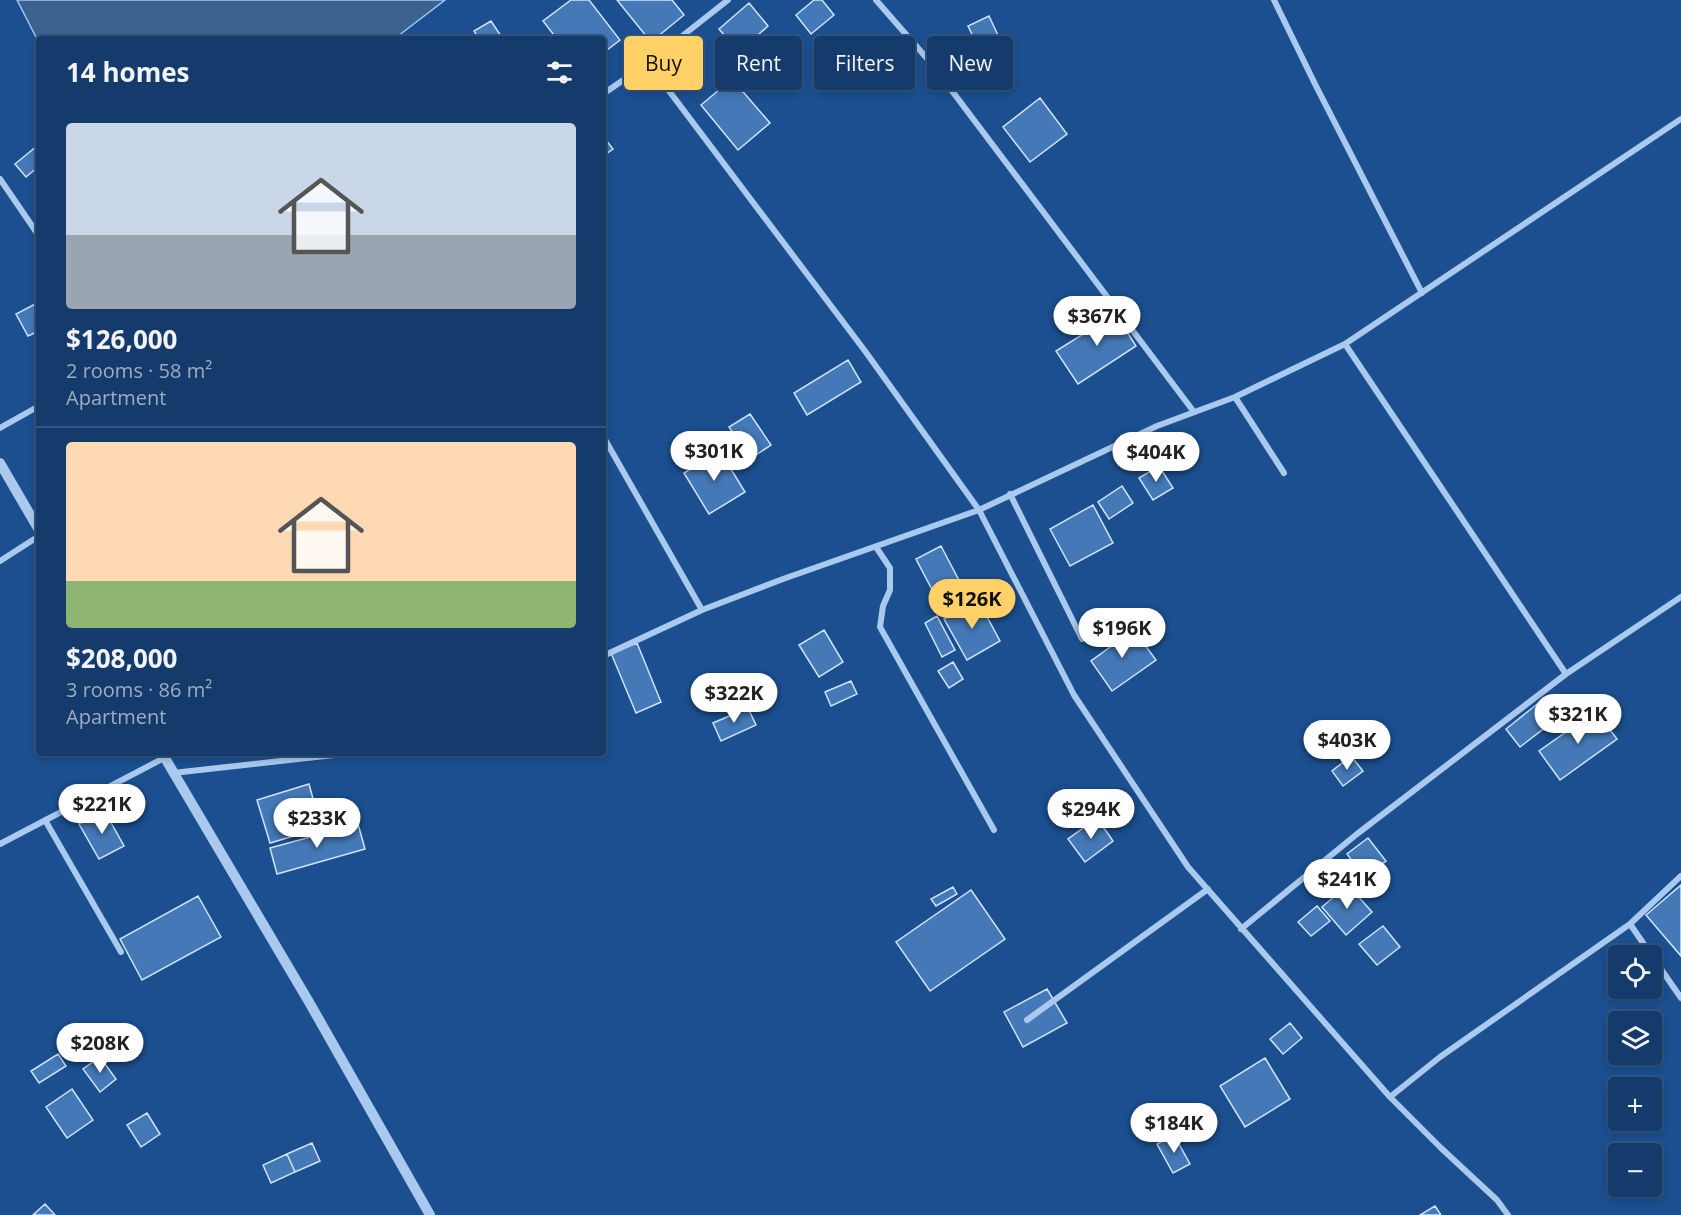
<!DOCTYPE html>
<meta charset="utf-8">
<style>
:root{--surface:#143b6b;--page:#1d4271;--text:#f1f3f6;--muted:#9dadc1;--line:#33557e;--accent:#ffd166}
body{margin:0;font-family:"Open Sans",sans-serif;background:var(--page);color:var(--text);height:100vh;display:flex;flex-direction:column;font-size:22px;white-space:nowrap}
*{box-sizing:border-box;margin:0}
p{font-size:20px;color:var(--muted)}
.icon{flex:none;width:33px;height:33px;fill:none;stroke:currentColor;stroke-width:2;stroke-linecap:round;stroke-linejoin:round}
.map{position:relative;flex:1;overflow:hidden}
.details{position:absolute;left:36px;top:36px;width:570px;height:720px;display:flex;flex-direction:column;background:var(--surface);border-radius:6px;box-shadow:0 3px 9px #0003,0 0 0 2px var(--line)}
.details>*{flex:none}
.hud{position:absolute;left:624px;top:36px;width:570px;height:54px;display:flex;gap:12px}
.controls{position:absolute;left:1608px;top:945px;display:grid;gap:12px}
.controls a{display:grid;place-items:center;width:54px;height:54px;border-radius:6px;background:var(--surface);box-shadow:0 3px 9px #0003,0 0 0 2px var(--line);font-size:30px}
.price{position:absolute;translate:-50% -51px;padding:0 14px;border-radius:21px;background:#fff;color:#222;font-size:20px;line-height:39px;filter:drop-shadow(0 2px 3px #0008)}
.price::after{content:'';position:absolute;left:50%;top:36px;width:18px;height:14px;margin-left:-9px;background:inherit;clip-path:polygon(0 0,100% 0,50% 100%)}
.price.active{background:var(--accent);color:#111}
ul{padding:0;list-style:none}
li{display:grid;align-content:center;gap:12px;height:318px;padding:0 30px}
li+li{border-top:2px solid var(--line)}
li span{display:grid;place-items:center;height:186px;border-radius:6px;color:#555}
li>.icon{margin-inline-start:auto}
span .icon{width:108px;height:108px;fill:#fffc;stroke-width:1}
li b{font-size:26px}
h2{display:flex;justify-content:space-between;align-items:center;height:72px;padding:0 30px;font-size:26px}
.pill{padding:0 21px;border-radius:6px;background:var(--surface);box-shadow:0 3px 9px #0003,0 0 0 2px var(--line);font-size:21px;line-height:54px}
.pill.active{background:var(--accent);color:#111}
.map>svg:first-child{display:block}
.water{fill:#3c6290;stroke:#9cc4f0;stroke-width:1.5}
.building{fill:#4478b7;stroke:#cfe3fa;stroke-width:1.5}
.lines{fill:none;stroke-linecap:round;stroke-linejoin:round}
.minor{stroke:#a9c9ee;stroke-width:6}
.tertiary{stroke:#a9c9ee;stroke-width:10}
</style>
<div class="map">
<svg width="1681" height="1215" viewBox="0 0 1681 1215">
<rect width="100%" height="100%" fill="#1b4f8f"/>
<path class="water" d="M17,0h428l-51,39h-355v4z"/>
<path class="building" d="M571,0h18l31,40 -17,13v-14h-46l-14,-18z
M617,0h55l12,15 -33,27z
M814,0h8l12,15 -23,19 -15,-19z
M749,3l19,23 -29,26 -20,-23z
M989,16l15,32 -21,9 -15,-31z
M491,21l12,18h-24l-5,-8z
M732,79l38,44 -32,27 -37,-45z
M1040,98l27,36 -37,28 -27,-35z
M603,136l10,13 -10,7z
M37,146l2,2v18l-13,11 -11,-13z
M39,302v29l-11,5 -12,-22z
M1112,308l24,38 -58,38 -22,-33 37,-23 -4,-6z
M848,360l13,22 -54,33 -13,-22z
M750,414l21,31 -21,14 -21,-32z
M720,451l25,41 -36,22 -25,-41z
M1159,466l14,22 -20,12 -14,-22z
M1122,486l11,17 -24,16 -11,-17z
M1093,505l20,38 -43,23 -20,-37z
M941,546l21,40 -25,13 -21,-40z
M978,600l22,41 -33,19 -23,-41z
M937,616l18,34 -13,7 -17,-34z
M824,630l19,32 -24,15 -20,-32z
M1114,630l6,10 14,-10 22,30 -44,31 -21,-30 19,-14 -7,-10z
M637,643l24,59 -25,11 -25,-60z
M953,662l10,17 -14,9 -11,-17z
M851,681l6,13 -26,12 -6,-14z
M1541,701l14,19 -35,27 -14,-18z
M748,708l8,17 -35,16 -8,-18z
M1596,711l21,28 -57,41 -21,-29z
M1351,756l12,15 -20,15 -11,-15z
M309,784l12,44 -51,15 -13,-43z
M104,810l20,36 -25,13 -20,-35z
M1097,818l16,23 -28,21 -17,-23z
M358,824l7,25 -88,25 -7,-26z
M1368,838l18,23 -22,16 -17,-23z
M1348,885l24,27 -26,23 -24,-28z
M1681,885v71l-35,-41z
M953,887l4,7 -21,12 -5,-7z
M971,890l34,49 -75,52 -34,-49z
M198,896l23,41 -79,43 -22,-41z
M1317,906l13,15 -19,15 -13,-14z
M1383,926l17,21 -23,18 -18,-21z
M1047,989l20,34 -44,24 -19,-35z
M1290,1023l12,15 -19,16 -13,-15z
M58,1054l8,12 -27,17 -8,-12z
M100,1057l16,22 -16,13 -17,-23z
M1265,1058l25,41 -45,28 -25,-41z
M72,1089l21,31 -26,18 -21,-31z
M147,1113l13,21 -19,13 -14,-22z
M1174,1135l16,29 -17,9 -16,-29z
M312,1143l8,18 -25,11 -8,-18z
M287,1154l8,18 -24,11 -8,-18z
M45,1204l10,11h-22z
M1435,1206l6,9h-21z"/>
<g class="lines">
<path class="minor" d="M876,0l55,63 263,349
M1274,0l41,84 107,209
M648,63l217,288 114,159 95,185 114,172 202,230 51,51 56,52 11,15
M603,94l45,-31 80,-63
M0,179l39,57
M1345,344l221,330
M1235,397l49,76
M0,428l39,-22
M603,436l99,174
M1010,494l72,145
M876,547l14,21v22l-7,16 -3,21 114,203
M0,561l39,-25
M603,656l99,-46 81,-31 196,-69 178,-84 78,-29 110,-53 336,-225
M173,773l179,-20
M45,820l76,132
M0,844l164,-86
M1630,924l51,74
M1241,929l116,-95 209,-160 115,-77
M1027,1020l181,-131
M1390,1097l50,-40 190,-133 51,-48"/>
<path class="tertiary" d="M0,463l39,67
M162,753l147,249 121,213"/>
</g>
</svg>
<div class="controls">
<a><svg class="icon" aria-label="locate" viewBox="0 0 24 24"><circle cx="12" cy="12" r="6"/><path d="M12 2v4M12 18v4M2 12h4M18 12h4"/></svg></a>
<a><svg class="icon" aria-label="layers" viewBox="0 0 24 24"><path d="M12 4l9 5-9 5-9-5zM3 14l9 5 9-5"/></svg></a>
<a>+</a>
<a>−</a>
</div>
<b class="price" style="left:1097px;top:347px">$367K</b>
<b class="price" style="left:714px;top:482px">$301K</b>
<b class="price" style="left:1156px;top:483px">$404K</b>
<b class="price active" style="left:972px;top:630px">$126K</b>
<b class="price" style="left:1122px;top:659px">$196K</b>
<b class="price" style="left:734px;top:724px">$322K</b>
<b class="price" style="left:1578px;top:745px">$321K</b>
<b class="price" style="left:1347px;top:771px">$403K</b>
<b class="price" style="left:102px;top:835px">$221K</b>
<b class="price" style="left:1091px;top:840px">$294K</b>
<b class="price" style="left:317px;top:849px">$233K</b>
<b class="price" style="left:1347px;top:910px">$241K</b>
<b class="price" style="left:100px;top:1074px">$208K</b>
<b class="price" style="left:1174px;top:1154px">$184K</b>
<div class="hud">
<a class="pill active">Buy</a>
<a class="pill">Rent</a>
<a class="pill">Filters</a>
<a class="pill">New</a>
</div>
<section class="details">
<h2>14 homes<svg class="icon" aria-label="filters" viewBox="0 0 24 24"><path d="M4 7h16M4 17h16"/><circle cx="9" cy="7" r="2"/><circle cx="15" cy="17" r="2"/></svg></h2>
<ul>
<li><span style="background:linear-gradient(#c9d6e8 60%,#9aa5b1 0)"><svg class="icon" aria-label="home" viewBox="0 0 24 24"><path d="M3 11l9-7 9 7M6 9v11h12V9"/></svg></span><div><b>$126,000</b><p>2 rooms · 58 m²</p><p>Apartment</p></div></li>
<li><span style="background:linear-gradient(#ffd9b3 75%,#8fb573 0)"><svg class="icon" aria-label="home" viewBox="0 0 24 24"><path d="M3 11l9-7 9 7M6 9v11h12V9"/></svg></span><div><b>$208,000</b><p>3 rooms · 86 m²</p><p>Apartment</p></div></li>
</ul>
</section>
</div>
